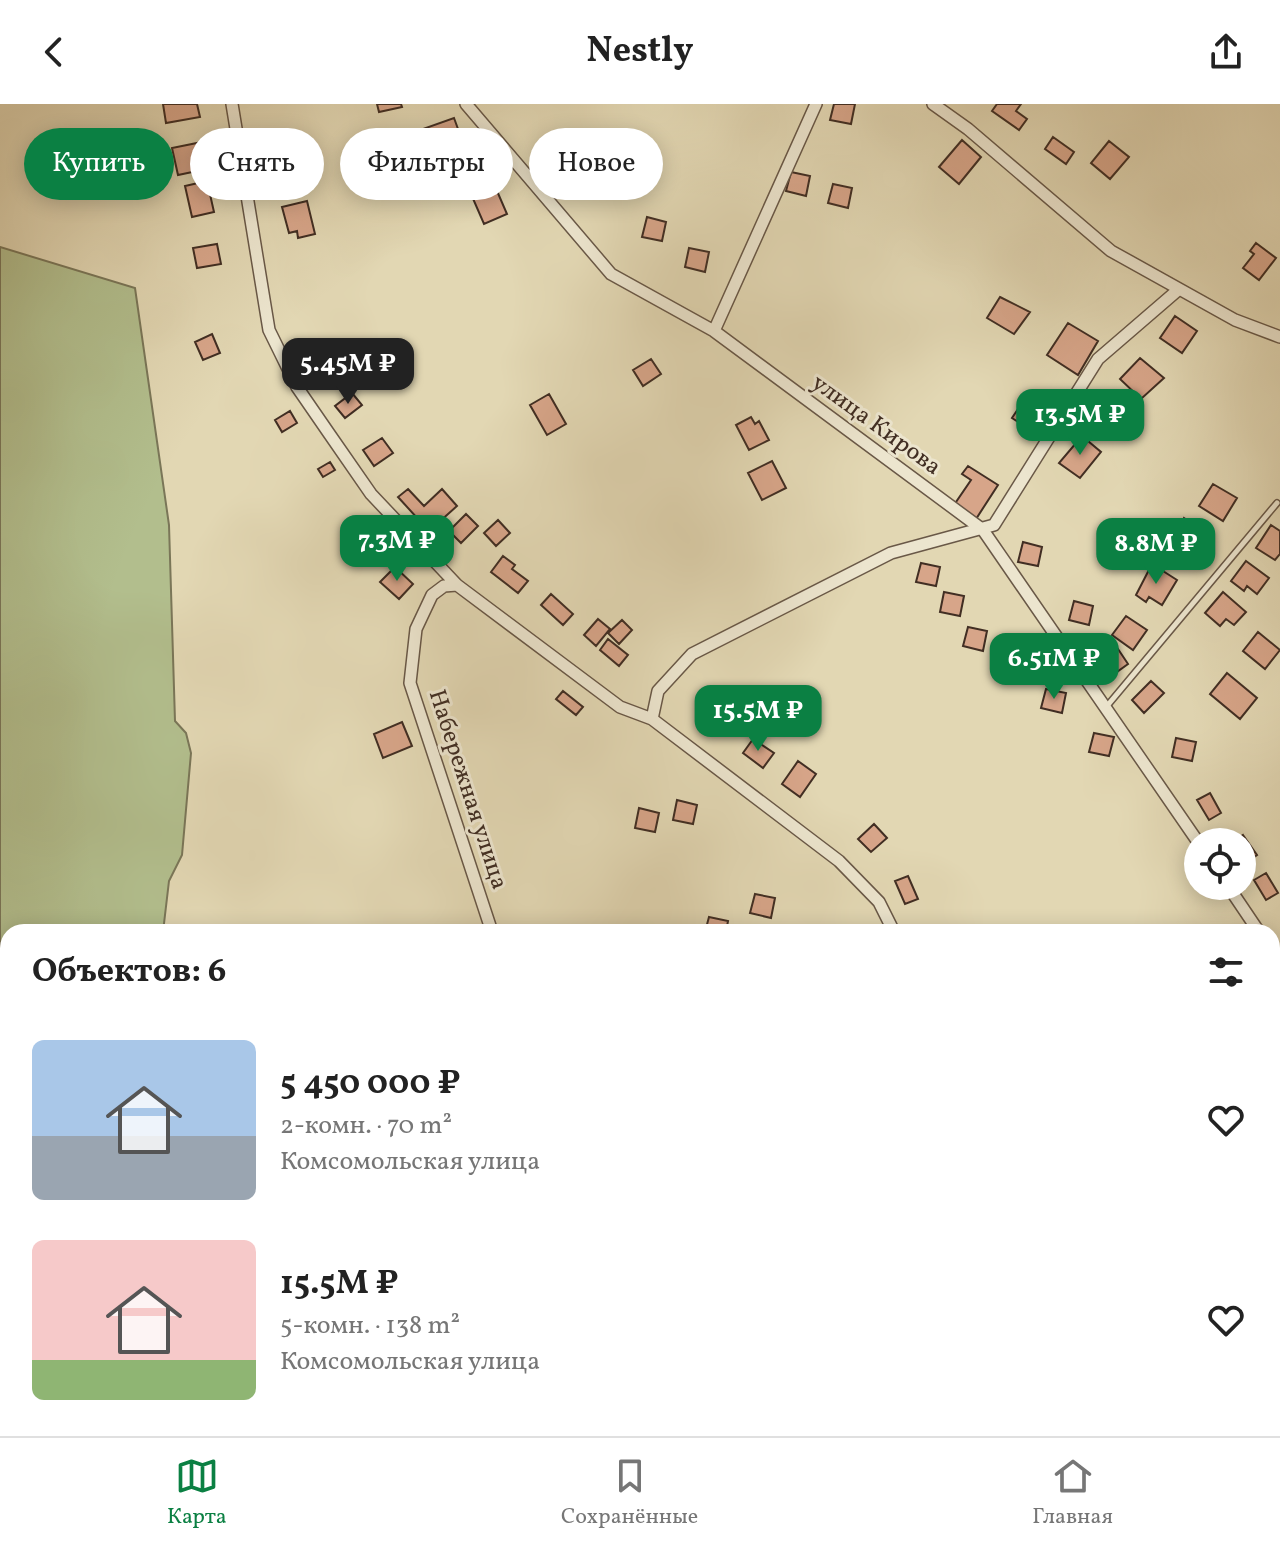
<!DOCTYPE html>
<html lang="ru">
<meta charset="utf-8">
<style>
:root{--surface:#fff;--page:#f2f2f2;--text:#222;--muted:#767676;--line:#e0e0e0;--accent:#0b8043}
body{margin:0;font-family:Vollkorn,serif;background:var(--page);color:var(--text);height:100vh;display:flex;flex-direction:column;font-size:30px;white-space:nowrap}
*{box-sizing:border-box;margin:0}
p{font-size:26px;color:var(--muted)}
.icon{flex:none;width:44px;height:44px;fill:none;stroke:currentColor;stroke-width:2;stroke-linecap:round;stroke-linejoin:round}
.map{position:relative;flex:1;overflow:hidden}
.panel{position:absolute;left:0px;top:820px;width:1280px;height:512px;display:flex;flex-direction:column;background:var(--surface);border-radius:24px 24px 0 0;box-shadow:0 4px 20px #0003}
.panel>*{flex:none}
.guide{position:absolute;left:24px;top:24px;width:800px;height:72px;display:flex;gap:16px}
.fabs{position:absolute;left:1184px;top:724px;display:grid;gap:16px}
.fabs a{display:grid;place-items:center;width:72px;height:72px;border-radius:50%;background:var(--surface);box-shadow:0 4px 20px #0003;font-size:40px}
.price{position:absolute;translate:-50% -68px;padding:0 18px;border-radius:16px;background:var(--accent);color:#fff;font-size:26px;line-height:52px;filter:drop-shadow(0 2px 4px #0008)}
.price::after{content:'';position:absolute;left:50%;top:48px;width:24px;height:18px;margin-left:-12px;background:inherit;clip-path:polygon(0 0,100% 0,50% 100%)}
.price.active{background:#222;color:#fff}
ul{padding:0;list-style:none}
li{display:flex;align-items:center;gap:24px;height:200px;padding:0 32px}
li span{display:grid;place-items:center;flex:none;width:224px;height:160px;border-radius:12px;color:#555}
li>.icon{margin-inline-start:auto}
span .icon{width:96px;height:96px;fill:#fffc;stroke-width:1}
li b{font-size:34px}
h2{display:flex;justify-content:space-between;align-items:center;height:96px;padding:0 32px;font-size:34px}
.pill{padding:0 28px;border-radius:36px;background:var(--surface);box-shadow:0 4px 20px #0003;font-size:28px;line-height:72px}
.pill.active{background:var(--accent);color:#fff}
header{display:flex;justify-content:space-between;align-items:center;height:104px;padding:0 32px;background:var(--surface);font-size:36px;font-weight:700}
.tab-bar{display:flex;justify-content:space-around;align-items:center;height:112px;border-top:2px solid var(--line);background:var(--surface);font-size:22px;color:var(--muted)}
.tab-bar a{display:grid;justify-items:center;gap:4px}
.tab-bar .active{color:var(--accent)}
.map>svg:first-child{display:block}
.green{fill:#b2be8d;stroke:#7a7658;stroke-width:2}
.building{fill:#d7a589;stroke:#412e23;stroke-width:2}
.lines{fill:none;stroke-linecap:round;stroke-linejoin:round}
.service-casing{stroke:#695847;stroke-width:8}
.minor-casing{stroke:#695847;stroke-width:14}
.path{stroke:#412e23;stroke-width:3;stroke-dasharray:2 4;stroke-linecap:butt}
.service{stroke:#ece5ce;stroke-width:5}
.minor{stroke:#ece5ce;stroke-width:11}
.labels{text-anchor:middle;stroke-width:6;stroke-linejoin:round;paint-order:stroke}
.street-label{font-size:24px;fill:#412e23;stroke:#ece5ce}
</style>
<header><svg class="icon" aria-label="back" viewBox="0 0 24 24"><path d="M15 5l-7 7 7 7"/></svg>Nestly<svg class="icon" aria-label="share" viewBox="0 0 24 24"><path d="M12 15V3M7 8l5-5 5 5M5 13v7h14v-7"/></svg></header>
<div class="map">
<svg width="1280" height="1332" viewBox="0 0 1280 1332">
<rect width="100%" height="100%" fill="#e2d7b3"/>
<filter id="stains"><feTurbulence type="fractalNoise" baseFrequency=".0025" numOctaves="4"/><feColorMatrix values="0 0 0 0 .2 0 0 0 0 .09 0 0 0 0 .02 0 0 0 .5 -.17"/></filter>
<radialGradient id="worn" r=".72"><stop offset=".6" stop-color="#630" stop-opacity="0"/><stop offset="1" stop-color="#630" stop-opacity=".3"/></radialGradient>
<path class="green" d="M0,143l135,41 34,237 6,196 11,12 5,20 -9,102 -13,26 -6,51h-155v320l-8,-10z
M151,1324h276l-2,8h-267z
M621,1324h94l10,8h-105z"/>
<path class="building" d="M163,0h34l3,13 -34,6z
M377,0h24l1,3 -23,5z
M834,0h21l-4,20 -21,-4z
M997,0h24l-5,7 11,8 -8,11 -27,-19z
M454,14l8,22 -24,9 -3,-10 -10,4 -5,-13z
M597,29l20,4 -4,19 -20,-4z
M1053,33l21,15 -8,12 -21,-15z
M962,36l19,17 -22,27 -20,-17z
M1109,37l20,16 -19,22 -19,-16z
M197,39l5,27 -24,5 -6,-27z
M299,41l5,25 -29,7 -3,-16 7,-1 -2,-10z
M472,49l9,25 -22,8 -9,-25z
M791,68l19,4 -4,20 -20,-5z
M207,77l7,31 -22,5 -7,-31z
M494,80l13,30 -23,10 -13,-30z
M833,80l19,4 -4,20 -20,-5z
M307,97l8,33 -17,4 -1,-7 -8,2 -7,-26z
M647,113l19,5 -4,19 -20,-4z
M1256,139l20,15 -17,22 -16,-12 11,-14 -4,-3z
M217,140l4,20 -24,4 -4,-20z
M689,144l20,4 -4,20 -20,-5z
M1000,193l30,15 -16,22 -27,-16z
M1175,212l22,15 -15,22 -22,-15z
M1068,219l30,18 -20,34 -31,-20z
M212,230l8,19 -17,7 -8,-18z
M335,240l8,17 -20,9 -8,-16z
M1140,254l24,20 -23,21 -21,-20z
M651,255l10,15 -18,12 -10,-16z
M352,289l10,12 -17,13 -10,-12z
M549,290l17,30 -19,11 -17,-30z
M1024,296l23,15 -12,18 -23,-15z
M290,307l7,12 -15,9 -7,-12z
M751,313l4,7 4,-3 10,19 -20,10 -13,-25z
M1082,332l19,16 -21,26 -21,-15z
M382,334l11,15 -19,13 -11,-16z
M772,357l14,27 -24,12 -14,-27z
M330,358l5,8 -12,7 -5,-8z
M968,362l30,19 -22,34 -22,-14 17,-25 -9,-6z
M1213,380l24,14 -14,23 -24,-15z
M408,385l16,17 18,-17 15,17 -28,25 -31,-34z
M466,410l12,12 -17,17 -12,-12z
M1184,414l25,16 -14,23 -14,-9 -5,8 -8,-6z
M498,416l12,13 -14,13 -12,-13z
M1271,421l9,6v23l-5,6 -19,-12z
M1023,438l19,5 -4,19 -20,-4z
M503,452l12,9 -3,4 16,12 -10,12 -27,-21z
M1246,457l23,17 -12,16 -10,-8 -3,5 -13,-10z
M921,459l19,4 -4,19 -20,-4z
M1152,460l25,16 -15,25 -13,-8 -3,5 -10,-7z
M395,463l18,17 -14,15 -19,-17z
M944,488l20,4 -4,20 -20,-4z
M1223,488l23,20 -12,13 -8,-6 -6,7 -15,-13z
M551,490l22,20 -10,11 -22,-20z
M1074,497l19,5 -4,19 -20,-5z
M1126,512l21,14 -14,20 -21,-15z
M598,515l12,10 -14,17 -12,-11z
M622,516l10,10 -13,14 -11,-11z
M968,523l19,4 -4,20 -20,-5z
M1258,528l22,18 -15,19 -22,-18z
M608,535l20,16 -9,11 -19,-16z
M1114,539l14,21 -14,10 -15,-22z
M1026,546l20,4 -5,19 -20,-4z
M1227,569l30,25 -17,21 -30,-25z
M1151,577l13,12 -20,20 -12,-13z
M1046,585l20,4 -4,20 -21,-5z
M563,587l20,16 -7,8 -20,-16z
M402,618l10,24 -29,12 -9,-24z
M1094,629l20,4 -5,19 -20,-4z
M1176,634l20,4 -4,19 -20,-4z
M753,635l21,14 -11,15 -20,-15z
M798,657l18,13 -16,23 -18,-13z
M1210,689l11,20 -12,7 -12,-20z
M677,696l20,5 -4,19 -20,-4z
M639,704l20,5 -4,19 -20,-4z
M874,720l13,14 -16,14 -13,-13z
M1243,731l14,20 -15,11v-24h-9z
M1266,769l12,20 -12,7 -12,-20z
M908,772l10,23 -13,5 -10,-23z
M755,790l20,4 -4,20 -21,-5z
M709,813l19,4 -2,11h-21z"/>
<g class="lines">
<g class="service-casing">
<path id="service" d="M1107,602l170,-203
M967,1324l15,8"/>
</g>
<g class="minor-casing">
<path id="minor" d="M232,0l37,226 28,57 31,45 43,62 86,91 163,122 32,12 187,142 40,41 15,30
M466,0l145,170 103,57 269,199 215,312
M933,0l35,25 143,122 124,69 45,17
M714,227l102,-227
M457,481l-13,1 -12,9 -16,34 -6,54 82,249
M652,615l6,-28 34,-37 199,-101 103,-28 104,-166 80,-69
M1228,782l31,46
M1272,846l8,12
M574,1332v-8
M1102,1332l1,-8"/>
</g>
<path class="path" d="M0,1129l8,-2
M0,1206l8,17
M76,1324l6,8"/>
<use href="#service" class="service"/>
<use href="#minor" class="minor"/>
</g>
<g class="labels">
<g class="street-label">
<text transform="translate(877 320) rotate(36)" y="8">улица Кирова</text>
<text transform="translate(469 685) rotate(72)" y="8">Набережная улица</text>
</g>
</g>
<rect width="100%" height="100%" filter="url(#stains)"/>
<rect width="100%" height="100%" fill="url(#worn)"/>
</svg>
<div class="fabs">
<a><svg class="icon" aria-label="locate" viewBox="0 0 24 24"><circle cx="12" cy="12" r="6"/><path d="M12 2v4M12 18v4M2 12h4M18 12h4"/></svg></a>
</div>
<b class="price active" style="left:348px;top:302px">5.45M ₽</b>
<b class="price" style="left:1080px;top:353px">13.5M ₽</b>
<b class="price" style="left:397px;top:479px">7.3M ₽</b>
<b class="price" style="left:1156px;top:482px">8.8M ₽</b>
<b class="price" style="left:1054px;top:597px">6.51M ₽</b>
<b class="price" style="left:758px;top:649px">15.5M ₽</b>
<div class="guide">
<a class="pill active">Купить</a>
<a class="pill">Снять</a>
<a class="pill">Фильтры</a>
<a class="pill">Новое</a>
</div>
<section class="panel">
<h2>Объектов: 6<svg class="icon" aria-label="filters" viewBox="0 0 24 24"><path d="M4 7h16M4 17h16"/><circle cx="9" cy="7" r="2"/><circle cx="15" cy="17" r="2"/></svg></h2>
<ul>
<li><span style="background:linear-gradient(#a9c7e8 60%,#9aa5b1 0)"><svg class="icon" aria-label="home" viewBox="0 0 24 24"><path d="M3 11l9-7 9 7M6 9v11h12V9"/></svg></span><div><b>5 450 000 ₽</b><p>2-комн. · 70 m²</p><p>Комсомольская улица</p></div><svg class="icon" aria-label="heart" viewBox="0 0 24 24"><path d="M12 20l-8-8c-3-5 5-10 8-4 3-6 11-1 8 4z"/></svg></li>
<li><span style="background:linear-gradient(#f6c9c9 75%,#8fb573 0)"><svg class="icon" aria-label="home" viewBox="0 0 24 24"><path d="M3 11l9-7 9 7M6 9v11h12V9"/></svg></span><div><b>15.5M ₽</b><p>5-комн. · 138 m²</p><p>Комсомольская улица</p></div><svg class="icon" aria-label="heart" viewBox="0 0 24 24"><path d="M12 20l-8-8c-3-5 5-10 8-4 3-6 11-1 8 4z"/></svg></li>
</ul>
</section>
</div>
<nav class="tab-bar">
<a class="active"><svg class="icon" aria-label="map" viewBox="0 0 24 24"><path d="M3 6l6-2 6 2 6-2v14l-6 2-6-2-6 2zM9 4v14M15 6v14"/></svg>Карта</a>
<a><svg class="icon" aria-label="saved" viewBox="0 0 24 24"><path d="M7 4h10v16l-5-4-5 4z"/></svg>Сохранённые</a>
<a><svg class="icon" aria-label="home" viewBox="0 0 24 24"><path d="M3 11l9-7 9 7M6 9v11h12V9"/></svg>Главная</a>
</nav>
